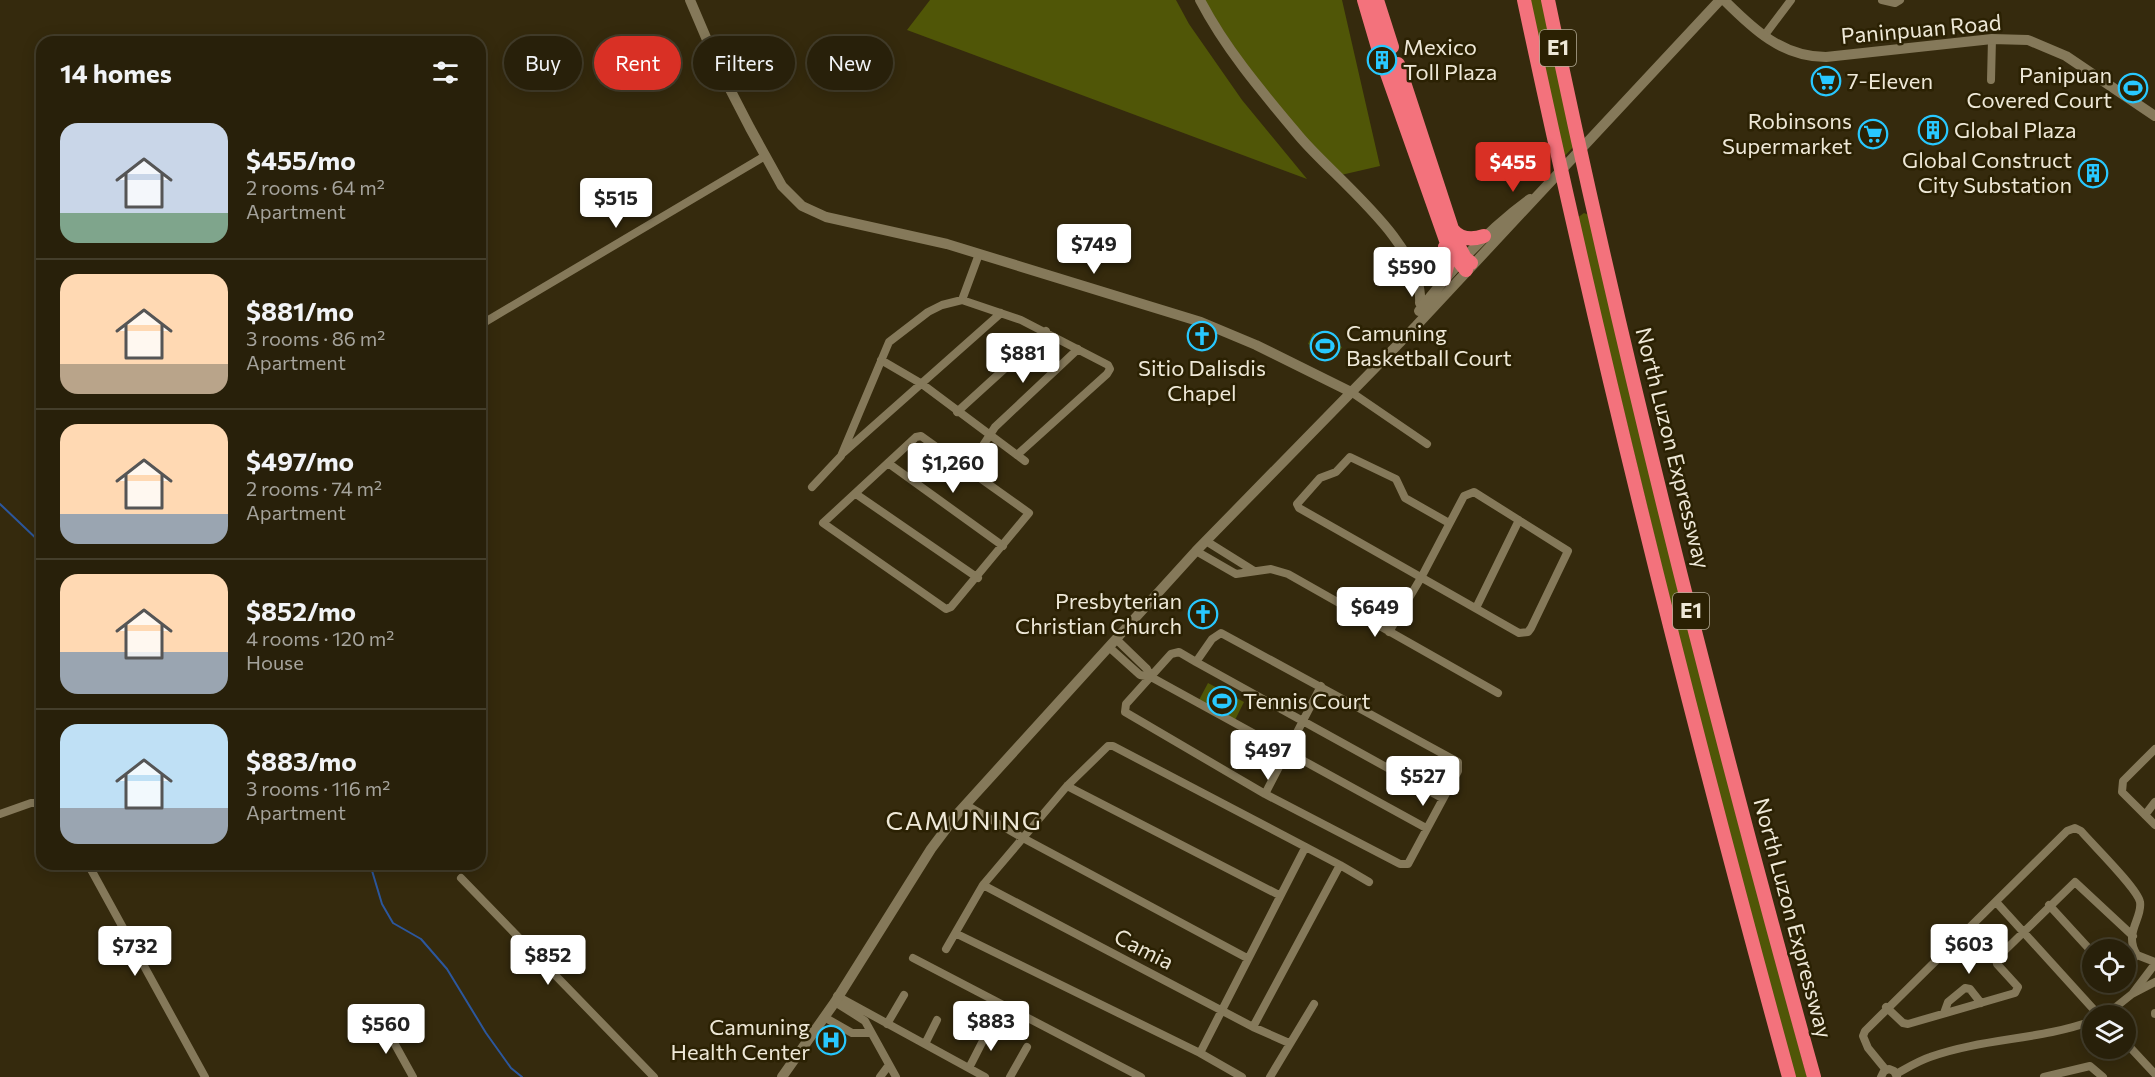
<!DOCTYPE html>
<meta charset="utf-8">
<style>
:root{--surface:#28200a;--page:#302813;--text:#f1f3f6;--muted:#a5a39c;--line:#443e2b;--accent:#d93025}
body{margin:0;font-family:Commissioner,sans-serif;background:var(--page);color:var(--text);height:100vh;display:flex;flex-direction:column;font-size:22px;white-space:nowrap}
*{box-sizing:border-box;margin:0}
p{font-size:20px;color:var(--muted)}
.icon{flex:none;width:33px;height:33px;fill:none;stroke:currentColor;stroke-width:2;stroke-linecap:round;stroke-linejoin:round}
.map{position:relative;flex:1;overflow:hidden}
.details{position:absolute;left:36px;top:36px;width:450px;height:834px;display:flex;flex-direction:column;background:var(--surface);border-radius:18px;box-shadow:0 3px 15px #0003,0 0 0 2px var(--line)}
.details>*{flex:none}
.top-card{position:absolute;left:504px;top:36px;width:570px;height:54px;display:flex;gap:12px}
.tools{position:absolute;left:2082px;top:939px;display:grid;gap:12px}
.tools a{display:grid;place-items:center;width:54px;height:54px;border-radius:50%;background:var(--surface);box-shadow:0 3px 15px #0003,0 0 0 2px var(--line);font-size:30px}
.price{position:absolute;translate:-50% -51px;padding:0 14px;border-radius:6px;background:#fff;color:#222;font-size:20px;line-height:39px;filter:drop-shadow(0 2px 3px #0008)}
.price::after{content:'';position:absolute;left:50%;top:36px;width:18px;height:14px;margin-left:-9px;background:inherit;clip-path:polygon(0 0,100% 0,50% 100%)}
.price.active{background:var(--accent);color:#fff}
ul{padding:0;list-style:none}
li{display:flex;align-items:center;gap:18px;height:150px;padding:0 24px}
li+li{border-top:2px solid var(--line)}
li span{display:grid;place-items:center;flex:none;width:168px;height:120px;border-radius:18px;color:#555}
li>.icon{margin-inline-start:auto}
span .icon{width:72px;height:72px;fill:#fffc;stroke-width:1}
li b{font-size:26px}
h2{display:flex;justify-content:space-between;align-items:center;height:72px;padding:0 24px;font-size:26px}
.tag{padding:0 21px;border-radius:27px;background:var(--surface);box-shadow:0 3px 15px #0003,0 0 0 2px var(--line);font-size:21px;line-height:54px}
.tag.active{background:var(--accent);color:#fff}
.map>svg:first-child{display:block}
.green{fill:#505607}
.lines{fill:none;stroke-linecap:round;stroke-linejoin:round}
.stream{stroke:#2c579d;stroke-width:2}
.street{stroke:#85795a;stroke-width:8}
.secondary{stroke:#85795a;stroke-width:10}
.highway{stroke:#f3727c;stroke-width:14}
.labels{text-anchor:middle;stroke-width:5;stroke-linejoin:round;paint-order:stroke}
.shield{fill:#2b2103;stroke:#b4ac97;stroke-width:1.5}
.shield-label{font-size:21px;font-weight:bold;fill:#eee8d7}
.street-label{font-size:22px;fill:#eee8d7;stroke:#2b2103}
.poi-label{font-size:22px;fill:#eee8d7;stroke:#2b2103;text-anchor:start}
.quarter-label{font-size:26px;letter-spacing:1.5px;fill:#eee8d7;stroke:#2b2103}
</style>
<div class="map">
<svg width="2155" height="1077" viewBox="0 0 2155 1077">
<rect width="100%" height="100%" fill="#352a0d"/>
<path class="green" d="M930,0h246l13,24 53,76 65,79 -400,-149z
M1204,0h138l38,166 -39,9c-54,-52 -98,-111 -137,-175z
M1527,0h17l31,145 -13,14z
M1584,213l5,2 147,600 71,262h-14l-70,-258 -146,-601z
M1313,333l29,14 -6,11 -28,-14z
M1208,683l36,19 -9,18 -36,-20z"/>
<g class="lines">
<path class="stream" d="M0,504l42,40
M370,864l12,40 11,19 28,16 26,30 39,64 25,35 11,9"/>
<path class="street" d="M1882,0l13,3 5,-3
M1764,36l27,-36
M1991,80l1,-41
M1413,272l18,-9 13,-13
M962,300l17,-46
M480,325l285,-169
M881,360l41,24 103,77
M1351,392l76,52
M957,412l89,-81
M921,436l108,77 -78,94 -5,2 -123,-86 93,-86z
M843,453l158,-140
M888,463l115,83
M969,467l26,-40 83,-78
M812,487l29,-31 48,-114 39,-30 14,-7 20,-5 59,20 87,45 2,4 -3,5 -90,81
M856,494l122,84
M1206,541l48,30
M1196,551l40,23 35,-5 17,5 210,119
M1476,608l43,-88
M1389,632l33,-56 42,-80 10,-4 94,59 -37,77 -3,4 -9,1 -220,-125 -2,-4 23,-26 16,-6 14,-15 46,22 9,19 44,25
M1221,633l237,129v9l-50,93h-8l-135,-70 -140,-82 1,-8 45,-50 8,-2 17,10 16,-23z
M1117,640l30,29 4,8
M1110,648l30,27 11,2 275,151
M1196,662l246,136
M2155,749l-32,32 -1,11 33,33
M1067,786l212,109
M1265,794l56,-108
M966,805l57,33 224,120
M0,814l31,-11h11
M2145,815l10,-13
M88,864l117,213
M461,878l193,199
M983,885l270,142 36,16
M1997,903l99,109
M2049,905l43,47
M957,934l243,119 42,24
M946,949l37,-64 84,-99 41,-40h5l227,119 29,17
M2137,955l18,7
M913,958l228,119
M2133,993l22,-29
M837,996l148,81
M835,1002l30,19 31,56
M1886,1007l17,16 5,1 107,-31 3,-6 -21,-23 -1,-5 79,-77 58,54
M1944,1013l4,-11 17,-14 5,1 11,14
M2155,1013v1
M2107,1014l25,-20 23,-12
M824,1017l28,16h18
M382,1021l31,56
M887,1024l17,-29
M1253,1027l87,-162
M2126,1043l29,31
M925,1044l12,-24
M1200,1053l105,-205
M969,1068l22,-43
M1886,1070l-18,-22 -5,-12 2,-5 202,-200 8,-3 6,3c11,13 57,58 59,71 3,16 -17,31 -3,53l-11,11
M1896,1074c11,-6 22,-13 34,-17 53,-19 110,-17 162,-36
M880,1077l9,-12
M1010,1077l17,-30
M1270,1077l44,-73
M1881,1077l3,-6 5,-2 5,2 3,6
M2044,1077l46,-11 13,11"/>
<path class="secondary" d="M690,0l29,68 31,60 32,58 20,20 24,11 121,27 254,78 55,23 95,47
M1200,0c26,50 63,93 99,136 35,42 125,108 121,167l8,9
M1724,0c29,29 58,57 102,57l166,-18 36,1 38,16 89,60
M1419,311c32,-41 68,-81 111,-112
M782,1077l53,-75 96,-153 27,-36 238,-262 220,-225 304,-326"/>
<path class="highway" d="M1364,0l15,51
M1377,0l15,47
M1524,0c77,362 167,721 265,1077
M1548,0c75,362 167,721 266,1077
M1398,64l58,177 9,17 6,5
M1385,68l64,181 17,21
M1453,230c8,10 19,10 31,6
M1444,279l3,-13 -2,-19"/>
</g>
<defs>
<g id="building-ring" transform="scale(1.5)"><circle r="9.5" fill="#2b2103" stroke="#28c8ff" stroke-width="1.5"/><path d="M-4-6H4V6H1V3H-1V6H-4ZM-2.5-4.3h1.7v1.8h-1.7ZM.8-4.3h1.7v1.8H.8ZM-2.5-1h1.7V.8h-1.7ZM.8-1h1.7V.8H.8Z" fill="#28c8ff"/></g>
<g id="supermarket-ring" transform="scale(1.5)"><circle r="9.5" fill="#2b2103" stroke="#28c8ff" stroke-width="1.5"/><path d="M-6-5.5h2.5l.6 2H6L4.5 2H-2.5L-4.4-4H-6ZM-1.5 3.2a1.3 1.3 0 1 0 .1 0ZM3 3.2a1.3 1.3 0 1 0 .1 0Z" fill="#28c8ff"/></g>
<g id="stadium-ring" transform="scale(1.5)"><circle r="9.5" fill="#2b2103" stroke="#28c8ff" stroke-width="1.5"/><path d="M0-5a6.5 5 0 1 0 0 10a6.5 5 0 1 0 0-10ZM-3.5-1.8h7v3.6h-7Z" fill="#28c8ff"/></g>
<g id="church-ring" transform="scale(1.5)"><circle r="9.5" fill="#2b2103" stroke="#28c8ff" stroke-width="1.5"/><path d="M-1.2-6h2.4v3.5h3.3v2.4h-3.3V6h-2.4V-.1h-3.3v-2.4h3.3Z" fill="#28c8ff"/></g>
<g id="hospital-ring" transform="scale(1.5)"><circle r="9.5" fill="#2b2103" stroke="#28c8ff" stroke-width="1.5"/><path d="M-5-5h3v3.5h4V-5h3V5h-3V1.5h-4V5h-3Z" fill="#28c8ff"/></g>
</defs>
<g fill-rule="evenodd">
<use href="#building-ring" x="1382" y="60"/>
<use href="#supermarket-ring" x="1826" y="81"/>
<use href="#stadium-ring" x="2133" y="88"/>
<use href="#building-ring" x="1933" y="130"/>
<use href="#supermarket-ring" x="1873" y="134"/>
<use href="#building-ring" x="2093" y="173"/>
<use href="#church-ring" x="1202" y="336"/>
<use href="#stadium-ring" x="1325" y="346"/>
<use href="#church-ring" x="1203" y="614"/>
<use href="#stadium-ring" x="1222" y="701"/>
<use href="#hospital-ring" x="831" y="1040"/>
</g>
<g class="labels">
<g class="shield">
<rect x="1540" y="30" width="36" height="36" rx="4.5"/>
<rect x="1673" y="593" width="36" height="36" rx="4.5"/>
</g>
<g class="shield-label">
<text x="1558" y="55">E1</text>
<text x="1691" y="618">E1</text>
</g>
<g class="street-label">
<text transform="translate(1921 29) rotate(-5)" y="8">Paninpuan Road</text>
<text transform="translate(1673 448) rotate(76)" y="8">North Luzon Expressway</text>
<text transform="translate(1793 918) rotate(75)" y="8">North Luzon Expressway</text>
<text transform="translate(1144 949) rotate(27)" y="8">Camia</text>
</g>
<g class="poi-label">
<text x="1403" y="55">Mexico<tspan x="1403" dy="25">Toll Plaza</tspan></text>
<text x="2112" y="83" text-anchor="end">Panipuan<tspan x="2112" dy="25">Covered Court</tspan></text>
<text x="1847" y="89">7-Eleven</text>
<text x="1852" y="129" text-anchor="end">Robinsons<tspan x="1852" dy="25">Supermarket</tspan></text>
<text x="1954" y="138">Global Plaza</text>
<text x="2072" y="168" text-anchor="end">Global Construct<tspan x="2072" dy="25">City Substation</tspan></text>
<text x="1346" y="341">Camuning<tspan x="1346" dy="25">Basketball Court</tspan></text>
<text x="1202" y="376" text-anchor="middle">Sitio Dalisdis<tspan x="1202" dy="25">Chapel</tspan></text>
<text x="1182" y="609" text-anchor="end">Presbyterian<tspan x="1182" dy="25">Christian Church</tspan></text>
<text x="1243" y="709">Tennis Court</text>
<text x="810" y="1035" text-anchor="end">Camuning<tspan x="810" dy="25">Health Center</tspan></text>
</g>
<g class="quarter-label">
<text x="964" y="830">CAMUNING</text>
</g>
</g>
</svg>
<div class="tools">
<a><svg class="icon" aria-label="locate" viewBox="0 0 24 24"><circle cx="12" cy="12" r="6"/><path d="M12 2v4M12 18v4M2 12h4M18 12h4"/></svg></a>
<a><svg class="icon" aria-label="layers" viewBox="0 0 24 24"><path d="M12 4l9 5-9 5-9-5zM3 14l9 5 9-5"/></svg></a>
</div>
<b class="price active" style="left:1513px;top:193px">$455</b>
<b class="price" style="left:616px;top:229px">$515</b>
<b class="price" style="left:1094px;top:275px">$749</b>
<b class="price" style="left:1412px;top:298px">$590</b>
<b class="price" style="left:1023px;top:384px">$881</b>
<b class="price" style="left:953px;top:494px">$1,260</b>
<b class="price" style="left:1375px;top:638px">$649</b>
<b class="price" style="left:1268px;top:781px">$497</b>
<b class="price" style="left:1423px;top:807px">$527</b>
<b class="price" style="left:1969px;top:975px">$603</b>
<b class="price" style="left:135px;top:977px">$732</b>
<b class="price" style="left:548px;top:986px">$852</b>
<b class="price" style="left:991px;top:1052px">$883</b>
<b class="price" style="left:386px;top:1055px">$560</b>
<div class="top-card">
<a class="tag">Buy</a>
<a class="tag active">Rent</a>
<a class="tag">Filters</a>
<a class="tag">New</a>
</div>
<section class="details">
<h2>14 homes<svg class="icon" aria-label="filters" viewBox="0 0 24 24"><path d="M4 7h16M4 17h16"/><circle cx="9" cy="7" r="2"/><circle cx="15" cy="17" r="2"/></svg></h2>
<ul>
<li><span style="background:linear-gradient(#c9d6e8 75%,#7fa58c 0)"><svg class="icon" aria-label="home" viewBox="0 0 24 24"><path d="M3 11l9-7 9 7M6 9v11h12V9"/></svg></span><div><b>$455/mo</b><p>2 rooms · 64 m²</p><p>Apartment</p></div></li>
<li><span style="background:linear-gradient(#ffd9b3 75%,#b9a48a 0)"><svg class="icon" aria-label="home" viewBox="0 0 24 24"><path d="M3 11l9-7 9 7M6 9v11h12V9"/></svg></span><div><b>$881/mo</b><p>3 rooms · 86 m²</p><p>Apartment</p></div></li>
<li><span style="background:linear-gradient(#ffd9b3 75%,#9aa5b1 0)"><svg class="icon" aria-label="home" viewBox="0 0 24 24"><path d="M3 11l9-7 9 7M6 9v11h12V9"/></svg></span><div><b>$497/mo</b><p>2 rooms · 74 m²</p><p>Apartment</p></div></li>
<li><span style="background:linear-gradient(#ffd9b3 65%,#9aa5b1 0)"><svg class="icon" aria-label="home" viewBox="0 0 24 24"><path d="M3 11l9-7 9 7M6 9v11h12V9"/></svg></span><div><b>$852/mo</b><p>4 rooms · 120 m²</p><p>House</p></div></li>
<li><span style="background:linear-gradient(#bfe0f5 70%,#9aa5b1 0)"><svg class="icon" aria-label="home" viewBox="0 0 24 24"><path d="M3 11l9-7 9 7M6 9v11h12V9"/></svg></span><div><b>$883/mo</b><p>3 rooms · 116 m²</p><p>Apartment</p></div></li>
</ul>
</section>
</div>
